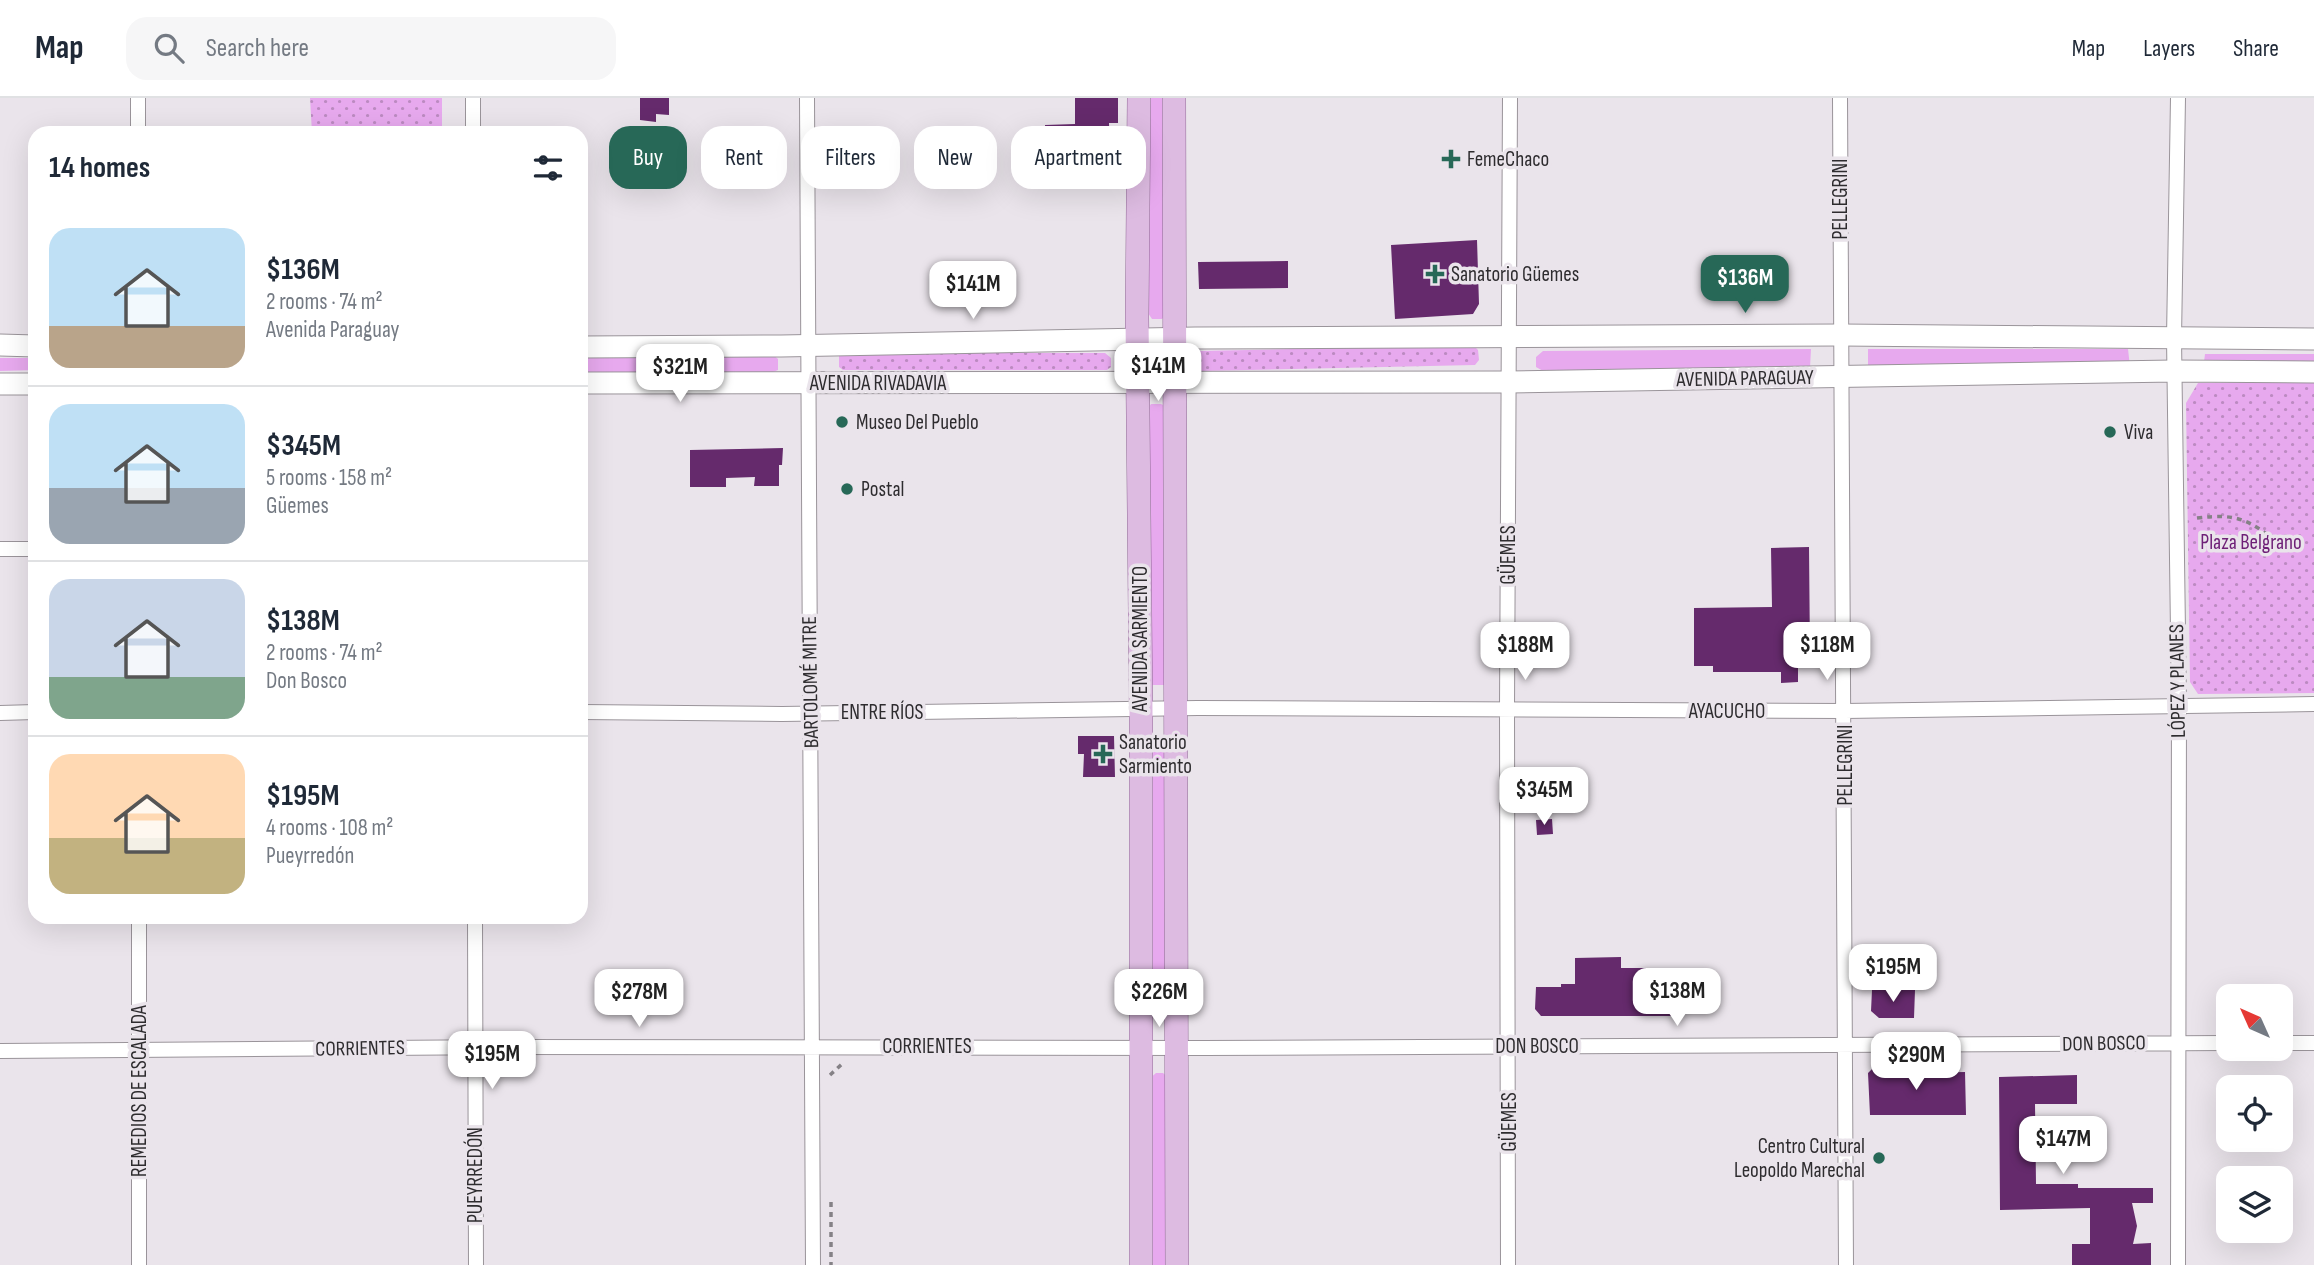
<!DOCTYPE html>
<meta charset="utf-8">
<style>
:root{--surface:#fff;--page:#f6f6f7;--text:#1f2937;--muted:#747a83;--line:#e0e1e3;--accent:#276857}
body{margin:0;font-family:"Sofia Sans Condensed",sans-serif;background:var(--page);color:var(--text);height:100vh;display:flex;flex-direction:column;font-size:26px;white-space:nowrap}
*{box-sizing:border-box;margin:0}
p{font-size:23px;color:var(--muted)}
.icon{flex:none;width:38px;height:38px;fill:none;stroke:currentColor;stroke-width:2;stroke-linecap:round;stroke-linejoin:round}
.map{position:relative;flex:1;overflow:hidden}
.panel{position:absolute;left:28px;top:28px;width:560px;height:798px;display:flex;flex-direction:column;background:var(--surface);border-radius:21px;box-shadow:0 7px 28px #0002}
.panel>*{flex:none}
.hud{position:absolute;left:609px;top:28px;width:665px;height:63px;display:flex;gap:14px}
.needle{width:46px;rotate:315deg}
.buttons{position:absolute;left:2216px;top:886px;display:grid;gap:14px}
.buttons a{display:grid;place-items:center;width:77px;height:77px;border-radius:14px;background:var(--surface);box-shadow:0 7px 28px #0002;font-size:35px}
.price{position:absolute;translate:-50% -60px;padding:0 16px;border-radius:14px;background:#fff;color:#222;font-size:23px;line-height:46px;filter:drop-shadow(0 2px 4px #0008)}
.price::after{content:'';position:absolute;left:50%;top:42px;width:21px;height:16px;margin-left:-10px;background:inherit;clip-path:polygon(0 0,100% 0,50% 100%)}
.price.selected{background:var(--accent);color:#fff}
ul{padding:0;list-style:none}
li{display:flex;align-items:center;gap:21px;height:175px;padding:0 21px}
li+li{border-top:2px solid var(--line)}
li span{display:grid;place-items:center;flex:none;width:196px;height:140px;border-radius:21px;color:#555}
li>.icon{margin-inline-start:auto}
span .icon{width:84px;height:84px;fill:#fffc;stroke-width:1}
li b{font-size:30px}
h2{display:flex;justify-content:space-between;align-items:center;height:84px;padding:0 21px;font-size:30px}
.tag{padding:0 24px;border-radius:21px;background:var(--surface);box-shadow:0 7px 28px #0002;font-size:24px;line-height:63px}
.tag.selected{background:var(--accent);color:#fff}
header{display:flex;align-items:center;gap:42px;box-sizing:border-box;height:98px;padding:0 35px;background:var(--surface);border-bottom:2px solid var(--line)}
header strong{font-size:33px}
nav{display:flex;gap:38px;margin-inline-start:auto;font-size:24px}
.search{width:490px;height:63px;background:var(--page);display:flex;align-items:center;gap:18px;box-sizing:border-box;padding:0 24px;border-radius:21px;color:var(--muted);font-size:26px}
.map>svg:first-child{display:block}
.grass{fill:#e7a9ee}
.park{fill:url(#park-dots)}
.building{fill:#652a6c}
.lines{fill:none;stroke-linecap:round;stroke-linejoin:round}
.minor-casing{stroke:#9a949a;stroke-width:16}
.secondary-casing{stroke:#9a949a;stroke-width:23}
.primary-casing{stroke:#916b96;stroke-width:24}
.path{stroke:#858186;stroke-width:3.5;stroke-dasharray:5 5;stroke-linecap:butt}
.minor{stroke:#fff;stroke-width:14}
.secondary{stroke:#fff;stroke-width:21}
.primary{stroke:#ddbbe1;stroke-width:23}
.poi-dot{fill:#276857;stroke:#eae4eb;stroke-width:2.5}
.labels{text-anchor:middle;stroke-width:7;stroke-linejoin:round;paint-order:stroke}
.poi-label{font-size:21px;fill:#2e2c2f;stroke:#eae4eb;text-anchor:start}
.street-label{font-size:21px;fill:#2e2c2f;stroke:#eae4eb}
.park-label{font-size:21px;fill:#6e2077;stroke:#eae4eb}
</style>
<header>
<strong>Map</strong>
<div class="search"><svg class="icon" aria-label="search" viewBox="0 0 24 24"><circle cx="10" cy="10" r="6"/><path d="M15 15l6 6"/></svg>Search here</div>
<nav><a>Map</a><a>Layers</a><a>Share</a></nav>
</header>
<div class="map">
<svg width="2314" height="1167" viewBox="0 0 2314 1167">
<defs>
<pattern id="park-dots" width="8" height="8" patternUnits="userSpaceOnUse" patternTransform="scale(1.75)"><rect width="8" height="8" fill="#e7a9ee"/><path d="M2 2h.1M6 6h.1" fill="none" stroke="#bc8ac1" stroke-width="1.8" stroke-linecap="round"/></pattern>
</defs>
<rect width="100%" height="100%" fill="#eae4eb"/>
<path class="grass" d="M1148,0h18v216l-4,5h-10l-4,-6z
M1811,251l-1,19 -267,3 -7,-4v-10l7,-6z
M1868,251h260l2,18 -262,-2z
M1148 263a9 9 0 1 1 18 0a9 9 0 1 1-18 0Z
M2205,256h109v7l-110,1z
M581,257h192l5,4v11l-5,2h-192z
M0,260h35v12l-35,1z
M1151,306h10l6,3 -1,278h-19v-275z
M1162,640l4,4 3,266 -5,6 -9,2 -6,-6 2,-269z
M1156,975h7l7,6 -1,186h-21v-185z"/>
<path class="park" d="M310,0h132v35h-130z
M1473,247l5,5 1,10 -4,5 -275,6c-4,-6 -4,-15 0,-20z
M843,255h262l6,5v9l-4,3h-264l-4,-3v-11z
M2314,284v311l-116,1 -8,-12 -4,-279 12,-20z"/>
<path class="building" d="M640,0h29v17l-13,-1v8l-16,-2z
M1075,0h43v25h-9l1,31 -64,1 -1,-30 30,-1z
M1477,142l2,64 -6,10 -78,5 -4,-74z
M1288,163v27l-89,1 -1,-27z
M783,350l-1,17h-3v21h-25l1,-9 -29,1v9h-36v-37z
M1809,449l1,108h-12v27l-17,1v-11h-68v-6h-19v-58l78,-1 -1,-59z
M1078,638h36l1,41h-32l1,-23h-6z
M1552,721l1,15 -16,1 -1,-15z
M1621,859v11h55v48h-135l-6,-7 1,-22h25v-3h14v-26z
M1872,892h43l-1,28h-35l-8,-7z
M1916,969v6l49,-1 1,43h-96l-2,-42 5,-5z
M2077,977v29h-42l1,80h42v4h75v15h-21l5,23 -4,18 18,-1v22h-79v-21h18v-36l-90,2 -1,-133z"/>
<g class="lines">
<g class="minor-casing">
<path id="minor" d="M473,0v35
M807,0l6,1167
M1840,0l6,1167
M2178,0l-4,240 5,368 -1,559
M138,35v-35
M0,451h35
M581,614l201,2 416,-6 647,3 469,-7
M0,615l35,-1
M139,819v348
M475,819l1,348
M2280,945h34
M0,953l510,-4 693,1 1025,-5
M1508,1167l-1,-555 3,-612"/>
</g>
<g class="secondary-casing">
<path id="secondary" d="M0,247l35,1
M581,249l200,-1 414,-8 646,-3 473,4
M581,285l927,-1 666,-11 140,1
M0,286h35"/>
</g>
<g class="primary-casing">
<path id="primary" d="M1139,0l-2,219 4,393v555
M1174,0l3,1167"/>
</g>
<path class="path" d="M2197,420c41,-5 52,2 83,26
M830,977l12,-11
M492,984l20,-18
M831,1104v63"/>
<use href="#minor" class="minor"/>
<use href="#secondary" class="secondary"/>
<use href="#primary" class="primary"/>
</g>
<g class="poi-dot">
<path d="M1447.5 50.5h7v7h7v7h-7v7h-7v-7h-7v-7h7z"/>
<path d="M1431.5 165.5h7v7h7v7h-7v7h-7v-7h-7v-7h7z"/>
<circle cx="842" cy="324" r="7"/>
<circle cx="2110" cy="334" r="7"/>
<circle cx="847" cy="391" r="7"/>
<path d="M1099.5 645.5h7v7h7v7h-7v7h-7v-7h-7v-7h7z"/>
<circle cx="1879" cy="1060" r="7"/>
</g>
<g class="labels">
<g class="poi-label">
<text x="1467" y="68">FemeChaco</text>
<text x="1451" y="183">Sanatorio Güemes</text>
<text x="856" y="331">Museo Del Pueblo</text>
<text x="2124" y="341">Viva</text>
<text x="861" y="398">Postal</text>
<text x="1119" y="651">Sanatorio<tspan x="1119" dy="24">Sarmiento</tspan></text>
<text x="1865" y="1055" text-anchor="end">Centro Cultural<tspan x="1865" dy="24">Leopoldo Marechal</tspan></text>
</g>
<g class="street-label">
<text transform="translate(1840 101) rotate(-90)" y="7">PELLEGRINI</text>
<text transform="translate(1745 280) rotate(-1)" y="7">AVENIDA PARAGUAY</text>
<text x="878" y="292">AVENIDA RIVADAVIA</text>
<text transform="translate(1508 457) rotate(-90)" y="7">GÜEMES</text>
<text transform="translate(1140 541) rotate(-90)" y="7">AVENIDA SARMIENTO</text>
<text transform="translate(2177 583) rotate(-91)" y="7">LÓPEZ Y PLANES</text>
<text transform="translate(810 584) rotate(-91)" y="7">BARTOLOMÉ MITRE</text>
<text x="1727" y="620">AYACUCHO</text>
<text x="882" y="621">ENTRE RÍOS</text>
<text transform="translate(1845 667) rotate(-90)" y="7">PELLEGRINI</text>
<text transform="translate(2104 945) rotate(-1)" y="7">DON BOSCO</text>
<text x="927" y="955">CORRIENTES</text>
<text x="1537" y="955">DON BOSCO</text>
<text transform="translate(360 950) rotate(-1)" y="7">CORRIENTES</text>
<text transform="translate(139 993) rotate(-90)" y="7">REMEDIOS DE ESCALADA</text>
<text transform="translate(1509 1024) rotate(-90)" y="7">GÜEMES</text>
<text transform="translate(475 1077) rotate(-90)" y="7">PUEYRREDÓN</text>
</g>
<g class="park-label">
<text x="2251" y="451">Plaza Belgrano</text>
</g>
</g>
</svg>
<div class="buttons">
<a><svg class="needle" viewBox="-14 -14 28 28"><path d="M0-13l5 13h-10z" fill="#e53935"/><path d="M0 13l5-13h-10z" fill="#747a83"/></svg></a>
<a><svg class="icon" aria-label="locate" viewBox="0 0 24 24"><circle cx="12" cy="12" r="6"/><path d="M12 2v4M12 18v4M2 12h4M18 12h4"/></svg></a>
<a><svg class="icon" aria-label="layers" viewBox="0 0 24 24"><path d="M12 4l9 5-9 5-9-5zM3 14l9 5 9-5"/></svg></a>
</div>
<b class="price selected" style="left:1745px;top:217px">$136M</b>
<b class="price" style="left:973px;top:223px">$141M</b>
<b class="price" style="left:1158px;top:305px">$141M</b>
<b class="price" style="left:680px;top:306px">$321M</b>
<b class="price" style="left:1525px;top:584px">$188M</b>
<b class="price" style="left:1827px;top:584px">$118M</b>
<b class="price" style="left:1544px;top:729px">$345M</b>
<b class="price" style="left:1893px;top:906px">$195M</b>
<b class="price" style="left:1677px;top:930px">$138M</b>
<b class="price" style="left:639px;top:931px">$278M</b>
<b class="price" style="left:1159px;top:931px">$226M</b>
<b class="price" style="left:492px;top:993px">$195M</b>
<b class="price" style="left:1916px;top:994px">$290M</b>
<b class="price" style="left:2063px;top:1078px">$147M</b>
<div class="hud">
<a class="tag selected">Buy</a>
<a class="tag">Rent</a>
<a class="tag">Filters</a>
<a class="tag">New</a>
<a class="tag">Apartment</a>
</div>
<section class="panel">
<h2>14 homes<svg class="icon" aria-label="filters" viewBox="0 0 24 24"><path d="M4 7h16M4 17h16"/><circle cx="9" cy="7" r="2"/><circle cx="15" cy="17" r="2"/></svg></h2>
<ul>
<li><span style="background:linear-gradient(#bfe0f5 70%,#b9a48a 0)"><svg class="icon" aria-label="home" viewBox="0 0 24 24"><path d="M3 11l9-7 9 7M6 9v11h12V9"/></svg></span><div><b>$136M</b><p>2 rooms · 74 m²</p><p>Avenida Paraguay</p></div></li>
<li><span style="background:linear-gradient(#bfe0f5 60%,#9aa5b1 0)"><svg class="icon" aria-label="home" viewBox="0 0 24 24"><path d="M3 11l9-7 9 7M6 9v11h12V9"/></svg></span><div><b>$345M</b><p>5 rooms · 158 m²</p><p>Güemes</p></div></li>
<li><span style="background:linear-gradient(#c9d6e8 70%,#7fa58c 0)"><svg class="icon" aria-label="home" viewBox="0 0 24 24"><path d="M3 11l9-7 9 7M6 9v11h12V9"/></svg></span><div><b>$138M</b><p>2 rooms · 74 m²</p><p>Don Bosco</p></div></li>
<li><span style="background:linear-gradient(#ffd9b3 60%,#c2b280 0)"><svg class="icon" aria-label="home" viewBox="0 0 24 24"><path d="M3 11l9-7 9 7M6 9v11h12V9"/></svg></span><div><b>$195M</b><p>4 rooms · 108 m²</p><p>Pueyrredón</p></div></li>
</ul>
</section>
</div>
